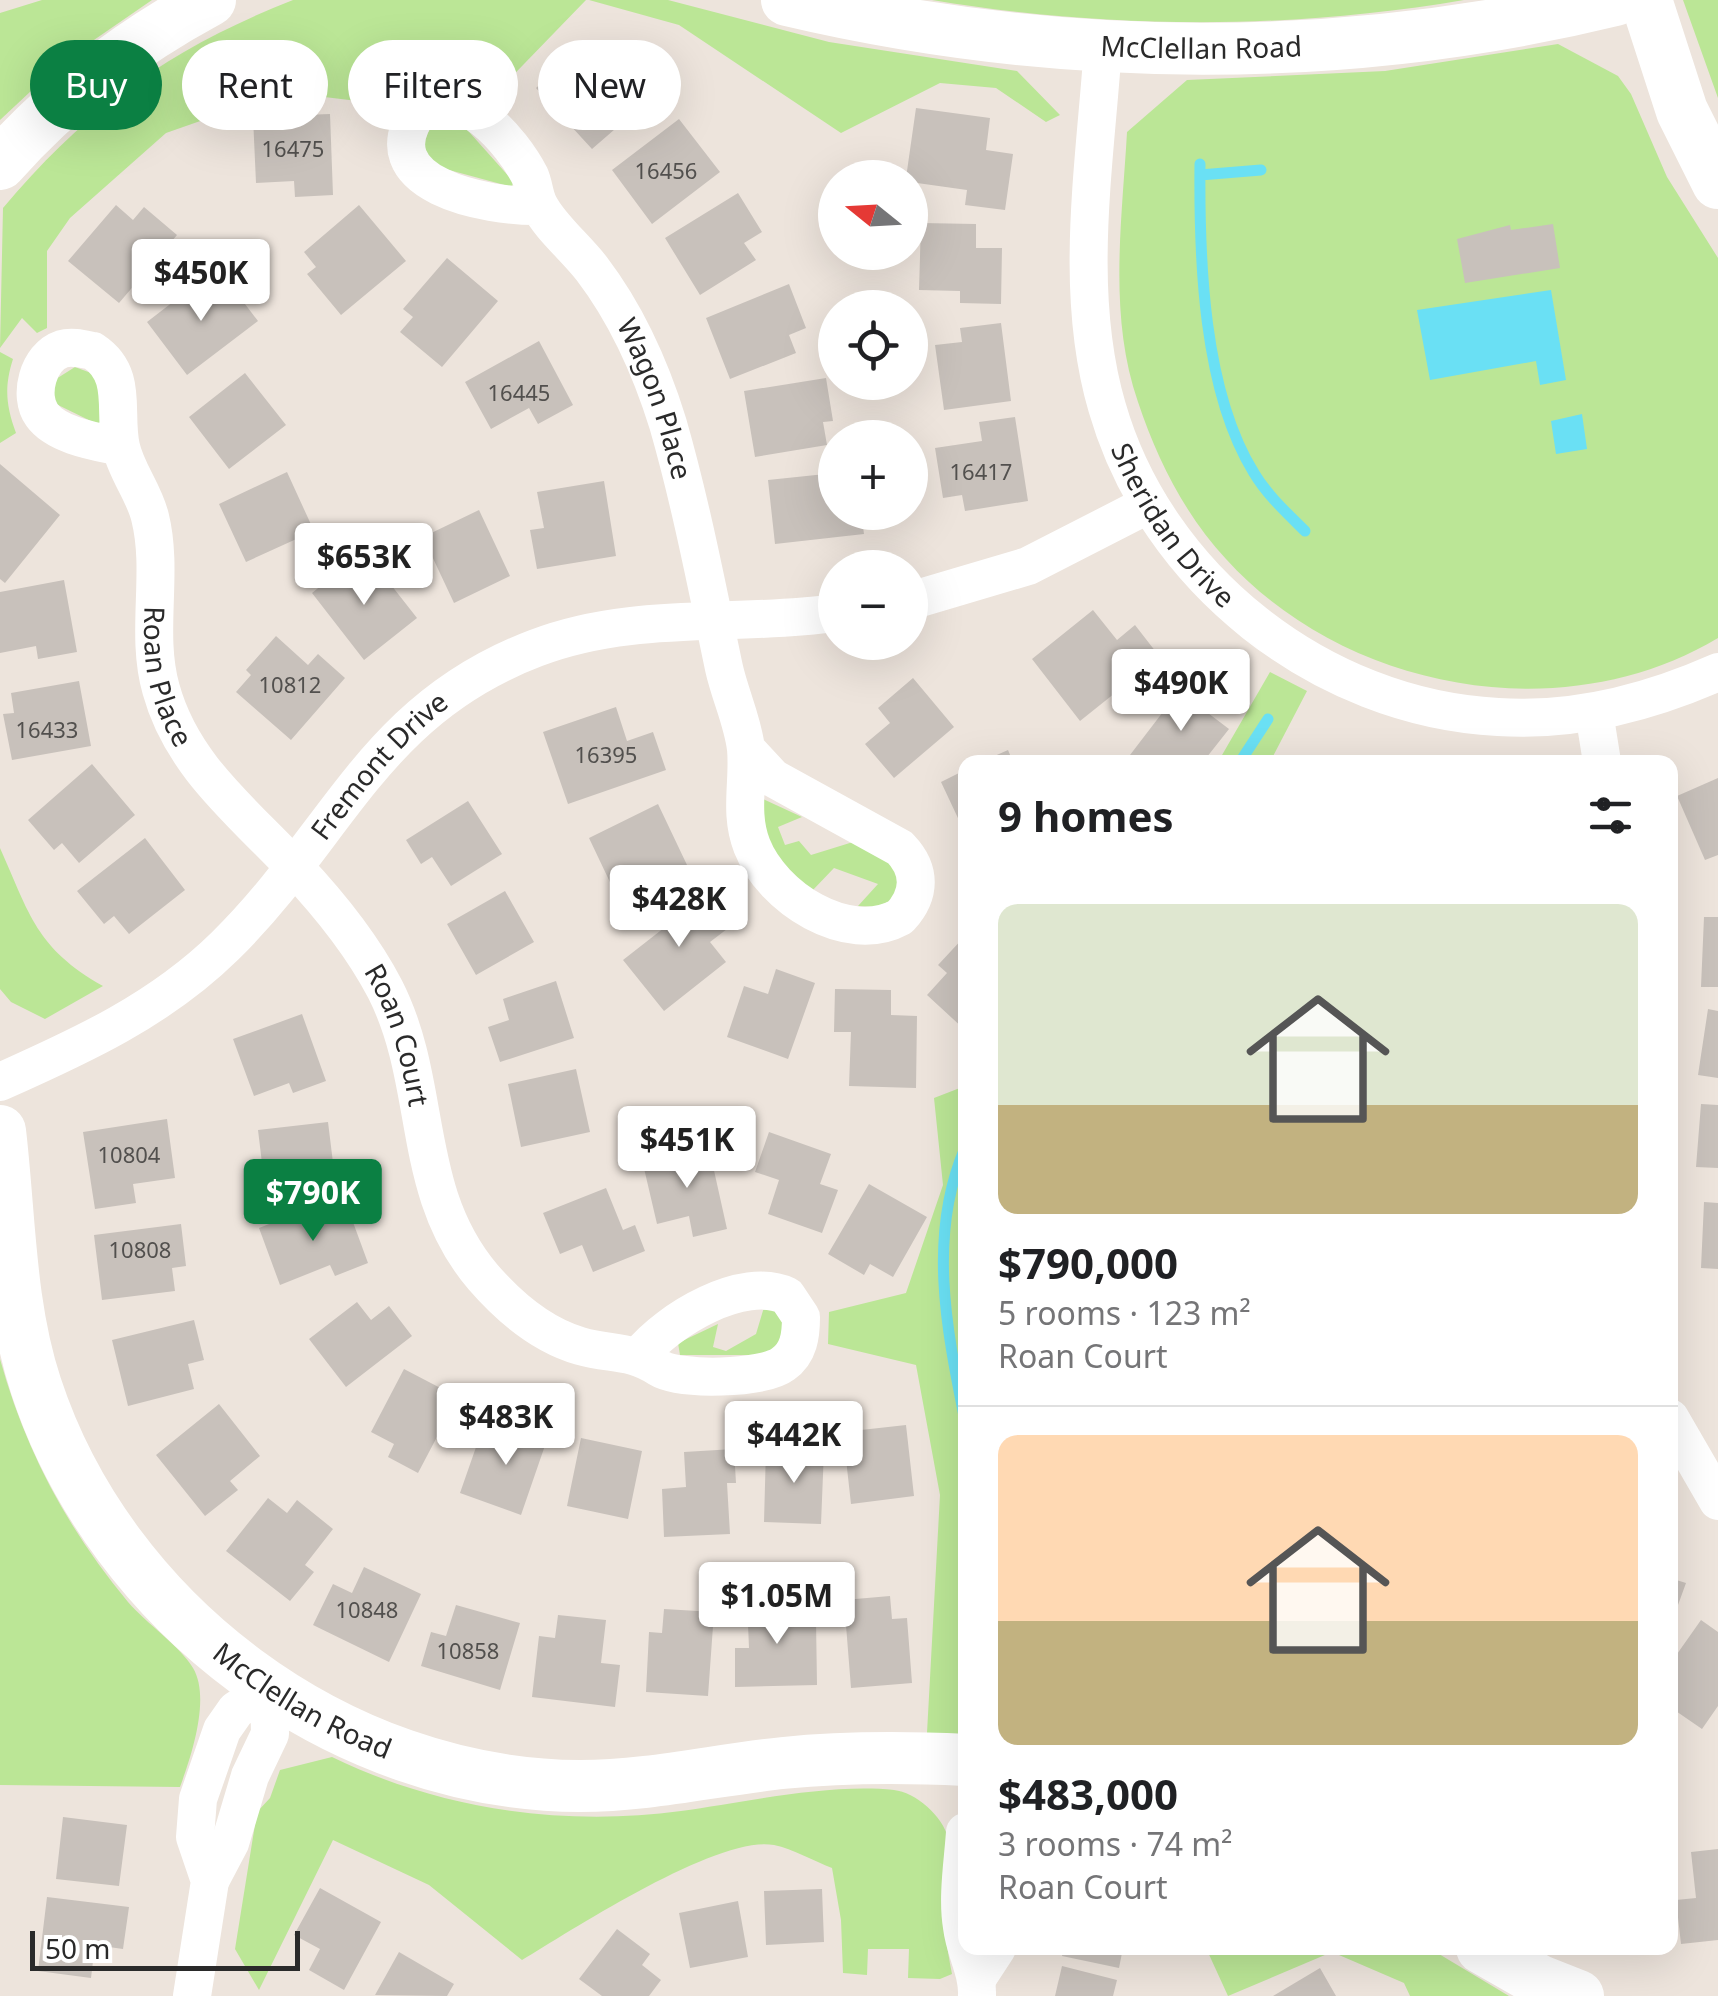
<!DOCTYPE html>
<meta charset="utf-8">
<style>
:root{--surface:#fff;--page:#f6f6f6;--text:#202124;--muted:#757577;--line:#e0e0e0;--accent:#0b8043}
body{margin:0;font-family:"Noto Sans",sans-serif;background:var(--page);color:var(--text);height:100vh;display:flex;flex-direction:column;font-size:38px;white-space:nowrap}
*{box-sizing:border-box;margin:0}
p{font-size:32px;color:var(--muted)}
.icon{flex:none;width:55px;height:55px;fill:none;stroke:currentColor;stroke-width:2;stroke-linecap:round;stroke-linejoin:round}
.map{position:relative;flex:1;overflow:hidden}
.details{position:absolute;left:958px;top:755px;width:720px;height:1200px;display:flex;flex-direction:column;background:var(--surface);border-radius:20px;box-shadow:0 10px 40px #0002}
.details>*{flex:none}
.banner{position:absolute;left:30px;top:40px;width:778px;height:90px;display:flex;gap:20px}
.needle{width:65px;rotate:288deg}
.buttons{position:absolute;left:818px;top:160px;display:grid;gap:20px}
.buttons a{display:grid;place-items:center;width:110px;height:110px;border-radius:50%;background:var(--surface);box-shadow:0 10px 40px #0002;font-size:50px}
.scale{position:absolute;left:30px;bottom:25px;width:270px;box-sizing:border-box;padding-left:10px;border:5px solid #2a2a2a;border-top:0;font-size:28px;line-height:35px;white-space:nowrap;color:#2a2a2a;-webkit-text-stroke:8px #fff;paint-order:stroke}
.price{position:absolute;translate:-50% -85px;padding:0 22px;border-radius:10px;background:#fff;color:#222;font-size:32px;line-height:65px;filter:drop-shadow(0 2px 5px #0008)}
.price::after{content:'';position:absolute;left:50%;top:60px;width:30px;height:22px;margin-left:-15px;background:inherit;clip-path:polygon(0 0,100% 0,50% 100%)}
.price.selected{background:var(--accent);color:#fff}
ul{padding:0;list-style:none}
li{display:grid;align-content:center;gap:20px;height:530px;padding:0 40px}
li+li{border-top:2px solid var(--line)}
li span{display:grid;place-items:center;height:310px;border-radius:20px;color:#555}
li>.icon{margin-inline-start:auto}
span .icon{width:180px;height:180px;fill:#fffc;stroke-width:1}
li b{font-size:42px}
h2{display:flex;justify-content:space-between;align-items:center;height:120px;padding:0 40px;font-size:42px}
.tag{padding:0 35px;border-radius:45px;background:var(--surface);box-shadow:0 10px 40px #0002;font-size:35px;line-height:90px}
.tag.selected{background:var(--accent);color:#fff}
.map>svg:first-child{display:block}
.green{fill:#bbe696}
.water{fill:#6ae0f4}
.lines{fill:none;stroke-linecap:round;stroke-linejoin:round}
.stream{stroke:#6ae0f4;stroke-width:11}
.building{fill:#c8c1bb}
.street{stroke:#fff;stroke-width:38}
.secondary{stroke:#fff;stroke-width:52}
.labels{text-anchor:middle;stroke-width:9;stroke-linejoin:round;paint-order:stroke}
.number-label{font-size:22px;fill:#52504e}
.street-label{font-size:28px;fill:#2a2a2a;stroke:#fff}
</style>
<div class="map">
<svg width="1718" height="1996" viewBox="0 0 1718 1996">
<rect width="100%" height="100%" fill="#ede4dc"/>
<path class="green" d="M42,0h110l-90,62 -62,58v-107z
M293,0h293l-91,94c-19,-17 -43,-29 -67,-15l-13,-14 -41,38 -91,-11 -117,41 -96,85 -23,33v77l-10,5 -15,-15 -22,30 3,-140c85,-101 168,-160 290,-208z
M589,0h79l161,42 188,29 43,44 -14,7 -50,-34 -56,-5 -99,50 -162,-108z
M932,0h532c-174,30 -358,29 -532,0z
M1683,0h35v98z
M1558,44l60,32 13,18 36,83 51,81v380c-155,93 -372,53 -492,-79 -41,-44 -69,-100 -88,-157 -30,-87 -16,-180 -11,-270l60,-52 198,-9z
M448,119l14,5 51,57 -1,6 -74,-20 -17,-19 11,-24z
M0,352l13,7c-9,28 -7,47 3,74l-16,10z
M75,367l24,9 2,50 -45,-22 -3,-12 3,-13z
M1270,672l37,19 -37,71h-52z
M763,799l39,18 -24,10 7,18 14,-4 12,14 42,-13 44,21 3,13 -5,23 -19,8 -18,-1 20,-22 -44,-16 -23,24c-29,-29 -53,-50 -48,-93z
M0,848c30,67 36,100 103,138l-58,33 -34,-17 -11,-13z
M965,1086v648l-38,-1 13,-238 -24,-130 -88,-21 1,-32 77,-19 37,-108 -9,-87z
M765,1304l17,13c2,18 -1,27 -16,38h-86l-2,-12 40,-19 -5,23 13,4 30,-17z
M0,1359c25,91 68,171 128,243 18,21 53,45 65,66 18,30 -2,89 -13,119l-180,-2z
M332,1757c107,52 230,70 349,54 64,-9 149,-28 213,-21 21,2 49,26 54,48 3,12 -3,32 -4,45 -2,32 2,60 8,91l-12,5 -32,-1 1,-29h-41l-1,26 -24,-2 -2,-53 -9,-52c-18,-7 -39,-19 -58,-23 -55,-11 -202,85 -252,115l-93,-75 -96,-45 -74,150 -24,-41 22,-137 13,-14 10,-28z
M1206,1948h223l80,48h-99l-6,-13 -72,-31 -104,44z"/>
<path class="water" d="M1551,290l15,90 -26,5 -4,-24 -106,19 -13,-70z
M1582,414l5,35 -31,5 -5,-33z"/>
<g class="lines">
<path class="stream" d="M1200,164c-1,95 3,227 54,309 13,22 33,40 51,58
M1200,175l61,-5
M1240,762l28,-43
M965,1148c-38,88 -18,183 0,273
M964,1687l1,-13"/>
</g>
<path class="building" d="M585,44l13,15 15,-14 33,35 -35,31 11,12 -30,26 -56,-61z
M916,108l74,10 -4,32 27,4 -8,56 -40,-5 2,-15 -57,-8 -4,-4z
M330,114l3,81 -38,2 -1,-16 -38,2 -3,-66z
M679,119l41,53 -68,52 -40,-54z
M738,193l24,39 -18,11 12,17 -56,35 -35,-57z
M116,205l17,15 11,-13 33,28 -58,68 -51,-42z
M359,205l47,56 -65,54 -34,-41 9,-7 -12,-15z
M921,223l55,1v24h26l-1,56 -41,-1v-12l-41,-1z
M1553,224l7,44 -95,15 -8,-44 53,-14 1,5z
M447,258l51,43 -56,66 -42,-35 13,-15 -10,-8z
M200,281l11,15 18,-13 29,38 -71,54 -40,-53z
M789,284l17,44 -17,7 7,18 -66,26 -24,-61z
M1001,323l10,78 -67,9 -9,-65 27,-3 -2,-14z
M539,341l34,64 -35,19 -9,-16 -38,21 -26,-47z
M245,373l41,52 -57,44 -40,-52z
M826,378l7,43 -10,1 4,23 -72,12 -11,-66z
M1015,417l13,84 -63,10 -3,-16 -19,3 -8,-50 47,-7 -3,-19z
M0,464l60,51 -55,68 -5,-4z
M287,472l27,59 -68,31 -27,-58z
M835,473v39h26l3,22 -89,10 -7,-64z
M604,481l12,75 -79,13 -7,-39 14,-2 -7,-36z
M479,510l31,66 -56,27 -31,-66z
M349,563l13,16 15,-12 40,51 -53,42 -52,-67z
M64,580l13,72 -39,7 -2,-13 -36,7v-61z
M1093,610l24,30 18,-15 35,45 -34,27 -11,-12 -45,36 -48,-62z
M276,636l32,29 10,-11 27,24 -54,62 -55,-48 15,-17 -5,-5z
M913,678l41,49 -60,51 -29,-34 25,-21 -12,-15z
M79,681l12,65 -79,14 -9,-46 11,-1 -3,-20z
M1179,691l50,38 -26,33h-64l-9,-7z
M616,707l11,34 26,-9 13,38 -98,34 -25,-72z
M1008,750l5,12h-32z
M92,764l43,51 -56,48 -17,-20 -8,7 -26,-30z
M965,770v63l-24,-51z
M1718,778v77l-13,5 -28,-64z
M468,801l34,53 -51,32 -19,-29 -11,7 -15,-24z
M658,804l29,61 -69,34 -29,-61z
M145,838l40,52 -56,44 -15,-18 -10,8 -27,-33z
M691,885l36,44 -17,13 16,20 -62,49 -41,-51 46,-36 -10,-13z
M505,891l29,51 -58,33 -29,-51z
M1704,917h14v70h-17z
M965,936v94l-38,-35 20,-22 -9,-8z
M776,969l39,14 -27,76 -61,-22 17,-51 24,8z
M556,981l18,57 -74,24 -12,-35 21,-7 -6,-21z
M835,989l56,1v25l26,1 -1,72 -67,-2 2,-54h-17z
M1708,1009l10,2v67l-20,-3z
M302,1014l24,67 -33,12 -4,-10 -35,13 -21,-57z
M576,1069l14,63 -69,15 -13,-63z
M1701,1104l17,1v63l-22,-1z
M167,1119l8,59 -42,6 3,19 -41,6 -12,-77z
M328,1122l7,57 -70,9 -7,-58z
M769,1132l62,22 -11,30 18,6 -16,43 -54,-19 11,-34 -24,-8z
M709,1148l18,81 -34,8 -4,-21 -32,8 -14,-60z
M869,1184l58,33 -34,60 -23,-13 -6,11 -36,-21z
M606,1188l17,42 12,-5 10,26 -52,21 -11,-27 -22,9 -17,-41z
M325,1202l7,19 18,-7 18,49 -33,13 -5,-11 -50,20 -21,-57z
M1704,1202l14,1v66l-17,-1z
M181,1224l5,42 -14,2 3,23 -73,9 -8,-65z
M357,1302l14,18 18,-14 23,30 -66,51 -37,-48z
M194,1320l10,40 -16,4 6,25 -66,17 -16,-66z
M404,1369l67,35 -20,38 -13,-7 -20,38 -30,-16 6,-13 -23,-12z
M219,1404l41,52 -30,25 8,9 -33,26 -49,-61z
M520,1421l30,10 -29,84 -61,-22 22,-63 31,11z
M906,1425l8,71 -63,8 -8,-72z
M581,1438l61,13 -14,68 -61,-13z
M766,1448l58,2 -3,74 -57,-2z
M734,1449l2,34h-9l3,51 -66,3 -2,-48 24,-2 -2,-35z
M268,1498l19,15 10,-13 36,29 -28,36 9,7 -24,29 -64,-50z
M364,1567l57,27 -32,68 -76,-37 20,-41 19,9z
M1670,1578l16,5 -16,44z
M890,1596l2,23 15,-1 5,65 -61,5 -7,-88z
M796,1600v21l20,-1 1,65 -82,2v-39h14l-2,-47z
M456,1605l64,18 -20,67 -79,-24 10,-34 15,4z
M664,1609l50,3 -6,84 -62,-4 3,-60 13,1z
M558,1615l48,5 -5,43 19,2 -5,42 -83,-10 7,-61 16,2z
M1701,1620l17,12v74l-16,23 -32,-22v-43z
M63,1817l64,8 -8,61 -63,-7z
M1718,1849v91l-37,4 -5,-44 20,-2 -5,-46z
M320,1888l61,34 -37,68 -35,-20 11,-21 -26,-14z
M822,1889l2,53 -58,3 -2,-54z
M47,1897l82,10 -6,42 -28,-4 -4,33 -53,-7z
M738,1901l10,56 -58,11 -11,-55z
M617,1929l33,25 -8,11 19,15 -12,16h-47l-23,-17z
M1064,1948h59l-4,20 -57,-12z
M399,1952l55,32 -7,12 -72,-1z
M1062,1966l55,14 -4,16h-58z
M1320,1968l16,28h-63z"/>
<g class="lines">
<g class="street">
<path id="s1" d="M1103,46c-8,119 -30,245 4,361 49,171 213,301 391,310 77,5 150,-14 220,-45"/>
<path id="s2" d="M539,206c-51,1 -174,-21 -119,-97 41,-28 92,32 110,67 4,9 4,19 9,29 11,22 37,43 53,64 35,46 59,100 76,155 23,80 39,163 56,244 6,27 19,54 22,81 3,33 -7,64 6,97 20,51 95,100 148,71 21,-23 21,-47 0,-69l-127,-70 -27,-29"/>
<path id="s3" d="M121,447c-23,-5 -64,-11 -79,-32 -14,-19 -4,-58 20,-66 10,-3 21,0 31,2 36,24 20,61 28,96 5,24 23,45 29,70 14,56 -5,116 11,172 21,77 82,123 134,179 34,36 67,77 90,121 49,96 24,201 98,288 26,30 59,58 97,69 32,9 49,3 79,22 21,13 104,11 124,-4 16,-11 18,-29 18,-47l-14,-21c-44,-21 -119,24 -147,59"/>
<path d="M910,601l118,-35 121,-62"/>
<path d="M1594,712l8,50"/>
<path id="s4" d="M0,1082c81,-36 160,-72 225,-136 113,-111 149,-237 311,-298 96,-37 199,-21 299,-35"/>
<path d="M1670,1418l48,83"/>
<path d="M965,1832c-2,30 -8,65 -3,95 3,25 16,44 15,69"/>
<path d="M210,1881l20,-38 20,-67 20,-42 -1,-45"/>
<path d="M978,1977l19,-29"/>
<path d="M192,1996l18,-115 -15,-44 3,-38 24,-69 14,-20 33,-21"/>
</g>
<g class="secondary">
<path id="s5" d="M787,0c271,64 558,66 828,0"/>
<path d="M1646,0l36,111 36,72"/>
<path d="M0,164c60,-68 130,-121 210,-164"/>
<path id="s6" d="M0,1131c10,85 9,174 36,255 75,228 303,399 544,400 70,0 135,-16 203,-23 61,-6 121,-6 182,-3"/>
<path d="M1482,1948l58,33 38,15"/>
</g>
</g>
<g class="labels">
<g class="number-label">
<text x="293" y="157">16475</text>
<text x="666" y="179">16456</text>
<text x="519" y="401">16445</text>
<text x="981" y="480">16417</text>
<text x="290" y="693">10812</text>
<text x="47" y="738">16433</text>
<text x="606" y="763">16395</text>
<text x="129" y="1163">10804</text>
<text x="140" y="1258">10808</text>
<text x="367" y="1618">10848</text>
<text x="468" y="1659">10858</text>
</g>
<g class="street-label">
<text dy="10" stroke="none"><textPath href="#s5" startOffset="418">McClellan Road</textPath></text>
<text dy="10" stroke="none"><textPath href="#s2" startOffset="600">Wagon Place</textPath></text>
<text dy="10" stroke="none"><textPath href="#s1" startOffset="500">Sheridan Drive</textPath></text>
<text dy="10" stroke="none"><textPath href="#s3" startOffset="538">Roan Place</textPath></text>
<text dy="10" stroke="none"><textPath href="#s4" startOffset="502">Fremont Drive</textPath></text>
<text dy="10" stroke="none"><textPath href="#s3" startOffset="975">Roan Court</textPath></text>
<text dy="10" stroke="none"><textPath href="#s6" startOffset="682">McClellan Road</textPath></text>
</g>
</g>
</svg>
<div class="buttons">
<a><svg class="needle" viewBox="-14 -14 28 28"><path d="M0-13l5 13h-10z" fill="#e53935"/><path d="M0 13l5-13h-10z" fill="#757577"/></svg></a>
<a><svg class="icon" aria-label="locate" viewBox="0 0 24 24"><circle cx="12" cy="12" r="6"/><path d="M12 2v4M12 18v4M2 12h4M18 12h4"/></svg></a>
<a>+</a>
<a>−</a>
</div>
<div class="scale">50 m</div>
<b class="price" style="left:201px;top:324px">$450K</b>
<b class="price" style="left:364px;top:608px">$653K</b>
<b class="price" style="left:1181px;top:734px">$490K</b>
<b class="price" style="left:679px;top:950px">$428K</b>
<b class="price" style="left:687px;top:1191px">$451K</b>
<b class="price selected" style="left:313px;top:1244px">$790K</b>
<b class="price" style="left:506px;top:1468px">$483K</b>
<b class="price" style="left:794px;top:1486px">$442K</b>
<b class="price" style="left:777px;top:1647px">$1.05M</b>
<div class="banner">
<a class="tag selected">Buy</a>
<a class="tag">Rent</a>
<a class="tag">Filters</a>
<a class="tag">New</a>
</div>
<section class="details">
<h2>9 homes<svg class="icon" aria-label="filters" viewBox="0 0 24 24"><path d="M4 7h16M4 17h16"/><circle cx="9" cy="7" r="2"/><circle cx="15" cy="17" r="2"/></svg></h2>
<ul>
<li><span style="background:linear-gradient(#dfe7d0 65%,#c2b280 0)"><svg class="icon" aria-label="home" viewBox="0 0 24 24"><path d="M3 11l9-7 9 7M6 9v11h12V9"/></svg></span><div><b>$790,000</b><p>5 rooms · 123 m²</p><p>Roan Court</p></div></li>
<li><span style="background:linear-gradient(#ffd9b3 60%,#c2b280 0)"><svg class="icon" aria-label="home" viewBox="0 0 24 24"><path d="M3 11l9-7 9 7M6 9v11h12V9"/></svg></span><div><b>$483,000</b><p>3 rooms · 74 m²</p><p>Roan Court</p></div></li>
</ul>
</section>
</div>
